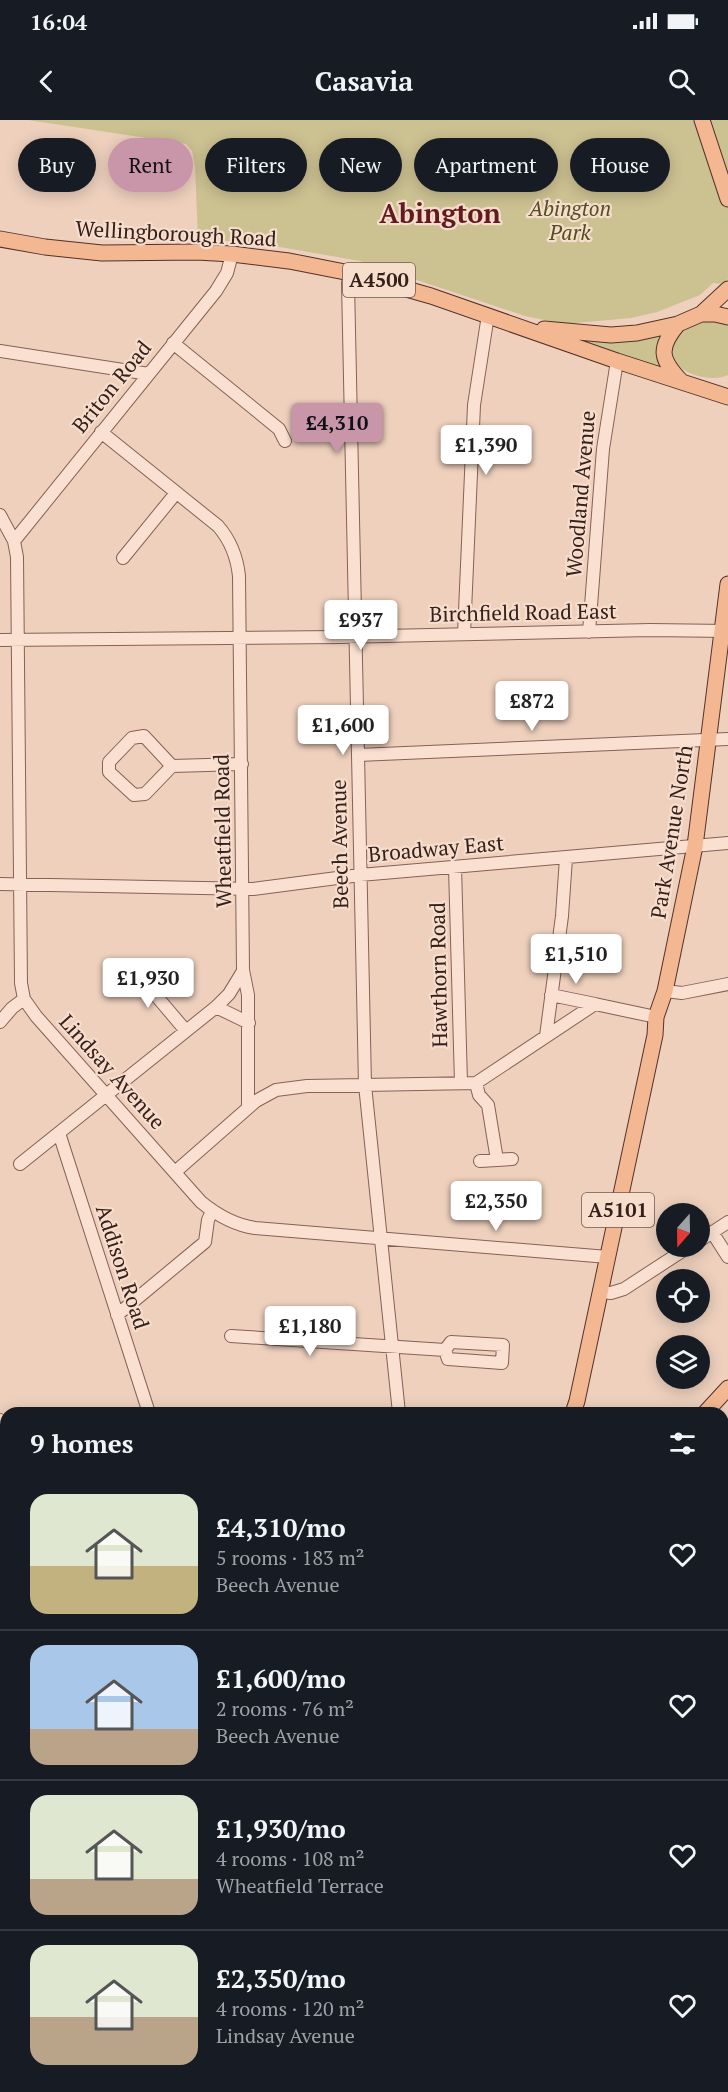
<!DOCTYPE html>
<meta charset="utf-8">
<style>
:root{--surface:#171b24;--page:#20242c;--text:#f1f3f6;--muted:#9ea1a6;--line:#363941;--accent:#c896a8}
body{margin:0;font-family:"PT Serif",serif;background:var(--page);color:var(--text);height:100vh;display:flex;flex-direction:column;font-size:22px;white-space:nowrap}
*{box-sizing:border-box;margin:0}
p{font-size:20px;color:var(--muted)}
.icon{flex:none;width:33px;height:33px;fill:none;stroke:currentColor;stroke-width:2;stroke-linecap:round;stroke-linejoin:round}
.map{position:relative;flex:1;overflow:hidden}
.drawer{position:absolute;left:0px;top:1287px;width:729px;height:686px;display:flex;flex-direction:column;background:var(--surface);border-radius:18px 18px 0 0;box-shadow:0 3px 15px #0003}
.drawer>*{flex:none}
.top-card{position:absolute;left:18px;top:18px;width:693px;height:54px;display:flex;gap:12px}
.needle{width:39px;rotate:200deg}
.fabs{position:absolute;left:656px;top:1083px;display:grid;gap:12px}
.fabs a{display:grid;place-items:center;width:54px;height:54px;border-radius:50%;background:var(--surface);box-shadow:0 3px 15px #0003;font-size:30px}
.price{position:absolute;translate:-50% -51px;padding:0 14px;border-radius:6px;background:#fff;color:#222;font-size:20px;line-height:39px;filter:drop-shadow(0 2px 3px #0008)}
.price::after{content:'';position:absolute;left:50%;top:36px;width:18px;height:14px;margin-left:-9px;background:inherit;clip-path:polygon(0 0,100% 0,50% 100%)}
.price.active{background:var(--accent);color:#111}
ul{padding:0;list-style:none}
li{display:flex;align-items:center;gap:18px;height:150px;padding:0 30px}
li+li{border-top:2px solid var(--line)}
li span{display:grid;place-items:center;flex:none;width:168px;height:120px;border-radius:18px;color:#555}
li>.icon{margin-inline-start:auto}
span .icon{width:72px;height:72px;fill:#fffc;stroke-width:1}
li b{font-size:26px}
h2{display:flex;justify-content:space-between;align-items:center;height:72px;padding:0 30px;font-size:26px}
.pill{padding:0 21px;border-radius:27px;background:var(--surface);box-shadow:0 3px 15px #0003;font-size:21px;line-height:54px}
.pill.active{background:var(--accent);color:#111}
.status{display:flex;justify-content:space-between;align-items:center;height:42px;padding:0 30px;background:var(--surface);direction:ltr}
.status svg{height:16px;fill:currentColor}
header{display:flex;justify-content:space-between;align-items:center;height:78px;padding:0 30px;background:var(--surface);font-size:27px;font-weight:700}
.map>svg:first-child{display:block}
.green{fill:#ccc191}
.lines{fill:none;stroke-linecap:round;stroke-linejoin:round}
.minor-casing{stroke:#866156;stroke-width:14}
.major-casing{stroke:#53312b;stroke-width:17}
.minor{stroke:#f9e0d0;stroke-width:12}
.major{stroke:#f3b792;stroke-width:15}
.labels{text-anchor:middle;stroke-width:4.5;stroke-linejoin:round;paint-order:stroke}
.shield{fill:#f6ddcc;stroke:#6f5950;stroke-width:1.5}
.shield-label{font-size:20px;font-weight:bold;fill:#35201b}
.park-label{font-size:21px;font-style:italic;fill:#524f21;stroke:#f6ddcc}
.street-label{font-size:21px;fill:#35201b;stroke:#f6ddcc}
.district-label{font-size:27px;font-weight:bold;fill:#621a21;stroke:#f6ddcc}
</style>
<div class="status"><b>16:04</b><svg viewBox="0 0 49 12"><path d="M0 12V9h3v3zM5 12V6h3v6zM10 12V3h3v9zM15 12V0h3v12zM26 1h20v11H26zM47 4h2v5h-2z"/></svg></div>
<header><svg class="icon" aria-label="back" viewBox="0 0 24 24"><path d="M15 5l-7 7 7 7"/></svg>Casavia<svg class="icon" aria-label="search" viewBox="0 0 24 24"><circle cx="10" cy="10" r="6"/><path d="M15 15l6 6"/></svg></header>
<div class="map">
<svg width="728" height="1972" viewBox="0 0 728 1972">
<rect width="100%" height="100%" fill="#eed0bd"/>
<path class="green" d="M28,0h700v159l-5,5 -10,-1 -13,12 -43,17 -26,6 -67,6 -39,-8 -165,-55 -86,-15 -76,-8 -3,-71 -3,-16 -6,-7z
M707,200l21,2v53c-24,11 -77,-11 -50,-41 6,-7 21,-10 29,-14z
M665,211l1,40 -80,-26 2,-7z
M728,1634v338h-324v-5l319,-1v-329z"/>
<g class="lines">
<g class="minor-casing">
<path id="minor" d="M350,153l-2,10 17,802 34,328
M173,223l106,86 6,12
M0,231l149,23
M101,312l117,94c13,15 19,31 21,50l4,394 5,25v113
M0,395l14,26 3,16 4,426 3,16 12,17 165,186c16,13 33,23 54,26l353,29
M14,421l202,-250 11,-18 5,-19
M123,438l53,-65
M589,512l14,-183 14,-88
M464,514l10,-229 14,-90
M0,520l339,-3 311,-7 78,1
M358,635l370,-16
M172,646l-28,-30 -12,2 -23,24v10l25,23 11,-1 27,-28 70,-2
M455,747l6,216
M0,764l253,5 107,-14 368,-32
M124,850l23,15 39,46
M665,871l17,2 46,-9
M551,875l44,9
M216,887l33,16
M0,902l12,-14 12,-9
M546,916l16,-120 4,-58
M476,963l3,12 9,10 9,55
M59,1013l90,280
M480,1041l32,-2
M20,1044l196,-157 13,-13 14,-23
M175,1052l81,-71 20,-11 31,-4 169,-3 119,-79 61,13
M712,1112l16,25
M699,1121l29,-19
M601,1172l10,1 13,-4 66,-43
M117,1195l88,-73 3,-22 4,-9
M231,1216l214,14 6,-8 52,3 -1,18 -54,-4 -3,-9
M0,1300l2,19 -2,27
M723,1450l5,4
M723,1490l5,-6
M0,1688l6,1
M0,1878l6,8
M338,1966v6
M282,1972l8,-6"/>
</g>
<g class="major-casing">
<path id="major" d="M702,0l26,79
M0,119l45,8 57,6 95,-1 35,2 57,7 61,12 81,23 186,65 111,36
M701,194h14l13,3
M678,204c-20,24 -18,35 3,57
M544,209l67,6 26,-2 41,-9 23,-10 27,-25
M573,1293l4,-12 78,-366 1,-18 9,-26 30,-145 33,-262
M705,1293l23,-25
M15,1972l8,-6"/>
</g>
<use href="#minor" class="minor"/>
<use href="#major" class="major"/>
</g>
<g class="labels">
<g class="shield">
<rect x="343" y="143" width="72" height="34" rx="4.5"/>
<rect x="582" y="1073" width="72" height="34" rx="4.5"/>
</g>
<g class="shield-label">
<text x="379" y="167">A4500</text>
<text x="618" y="1097">A5101</text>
</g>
<g class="park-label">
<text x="570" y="96">Abington<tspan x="570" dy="24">Park</tspan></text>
</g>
<g class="street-label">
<text transform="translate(176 114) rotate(3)" y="7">Wellingborough Road</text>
<text transform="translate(112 267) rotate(-51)" y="7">Briton Road</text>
<text transform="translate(581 374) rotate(-85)" y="7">Woodland Avenue</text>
<text transform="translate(523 493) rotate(-1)" y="7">Birchfield Road East</text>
<text transform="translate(223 711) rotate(-91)" y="7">Wheatfield Road</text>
<text transform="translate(672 712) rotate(-81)" y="7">Park Avenue North</text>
<text transform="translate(340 724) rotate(-91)" y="7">Beech Avenue</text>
<text transform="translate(436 729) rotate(-5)" y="7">Broadway East</text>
<text transform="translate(439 855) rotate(-91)" y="7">Hawthorn Road</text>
<text transform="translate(112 952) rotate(48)" y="7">Lindsay Avenue</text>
<text transform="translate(122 1147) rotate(72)" y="7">Addison Road</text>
</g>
<g class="district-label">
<text x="440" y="103">Abington</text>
</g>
</g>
</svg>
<div class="fabs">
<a><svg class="needle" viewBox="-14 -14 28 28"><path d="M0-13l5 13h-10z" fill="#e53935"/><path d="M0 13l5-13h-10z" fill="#9ea1a6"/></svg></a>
<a><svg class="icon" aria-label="locate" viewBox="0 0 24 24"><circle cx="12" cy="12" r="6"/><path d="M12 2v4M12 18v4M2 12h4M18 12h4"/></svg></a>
<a><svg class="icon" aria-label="layers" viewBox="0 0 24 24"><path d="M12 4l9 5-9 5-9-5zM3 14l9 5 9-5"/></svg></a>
</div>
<b class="price active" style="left:337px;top:334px">£4,310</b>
<b class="price" style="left:486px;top:356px">£1,390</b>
<b class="price" style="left:361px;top:531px">£937</b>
<b class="price" style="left:532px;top:612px">£872</b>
<b class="price" style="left:343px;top:636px">£1,600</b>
<b class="price" style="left:576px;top:865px">£1,510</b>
<b class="price" style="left:148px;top:889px">£1,930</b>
<b class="price" style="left:496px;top:1112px">£2,350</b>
<b class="price" style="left:310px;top:1237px">£1,180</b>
<div class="top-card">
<a class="pill">Buy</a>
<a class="pill active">Rent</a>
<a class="pill">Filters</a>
<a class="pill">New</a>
<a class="pill">Apartment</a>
<a class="pill">House</a>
</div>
<section class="drawer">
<h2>9 homes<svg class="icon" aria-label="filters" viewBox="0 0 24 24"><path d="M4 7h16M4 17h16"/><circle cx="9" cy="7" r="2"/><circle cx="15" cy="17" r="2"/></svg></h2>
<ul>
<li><span style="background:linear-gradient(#dfe7d0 60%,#c2b280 0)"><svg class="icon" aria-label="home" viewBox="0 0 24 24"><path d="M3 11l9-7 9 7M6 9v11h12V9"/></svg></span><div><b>£4,310/mo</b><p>5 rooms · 183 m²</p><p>Beech Avenue</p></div><svg class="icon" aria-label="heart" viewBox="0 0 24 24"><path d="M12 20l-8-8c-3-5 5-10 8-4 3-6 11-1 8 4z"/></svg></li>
<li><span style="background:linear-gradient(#a9c7e8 70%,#b9a48a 0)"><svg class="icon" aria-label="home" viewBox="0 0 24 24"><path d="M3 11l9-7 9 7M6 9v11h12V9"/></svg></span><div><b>£1,600/mo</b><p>2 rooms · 76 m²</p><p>Beech Avenue</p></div><svg class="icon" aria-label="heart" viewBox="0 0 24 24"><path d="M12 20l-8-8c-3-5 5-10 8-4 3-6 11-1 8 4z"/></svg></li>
<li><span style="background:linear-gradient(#dfe7d0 70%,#b9a48a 0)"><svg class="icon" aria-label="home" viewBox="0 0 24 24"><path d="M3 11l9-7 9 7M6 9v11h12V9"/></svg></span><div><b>£1,930/mo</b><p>4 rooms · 108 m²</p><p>Wheatfield Terrace</p></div><svg class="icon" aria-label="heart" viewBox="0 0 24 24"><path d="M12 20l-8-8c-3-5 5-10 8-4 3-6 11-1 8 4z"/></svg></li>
<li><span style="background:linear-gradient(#dfe7d0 60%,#b9a48a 0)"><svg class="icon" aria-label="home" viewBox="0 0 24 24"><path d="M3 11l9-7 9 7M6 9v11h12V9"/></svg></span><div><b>£2,350/mo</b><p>4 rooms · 120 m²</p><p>Lindsay Avenue</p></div><svg class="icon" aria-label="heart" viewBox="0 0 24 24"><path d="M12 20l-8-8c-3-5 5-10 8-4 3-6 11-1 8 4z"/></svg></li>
</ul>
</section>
</div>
